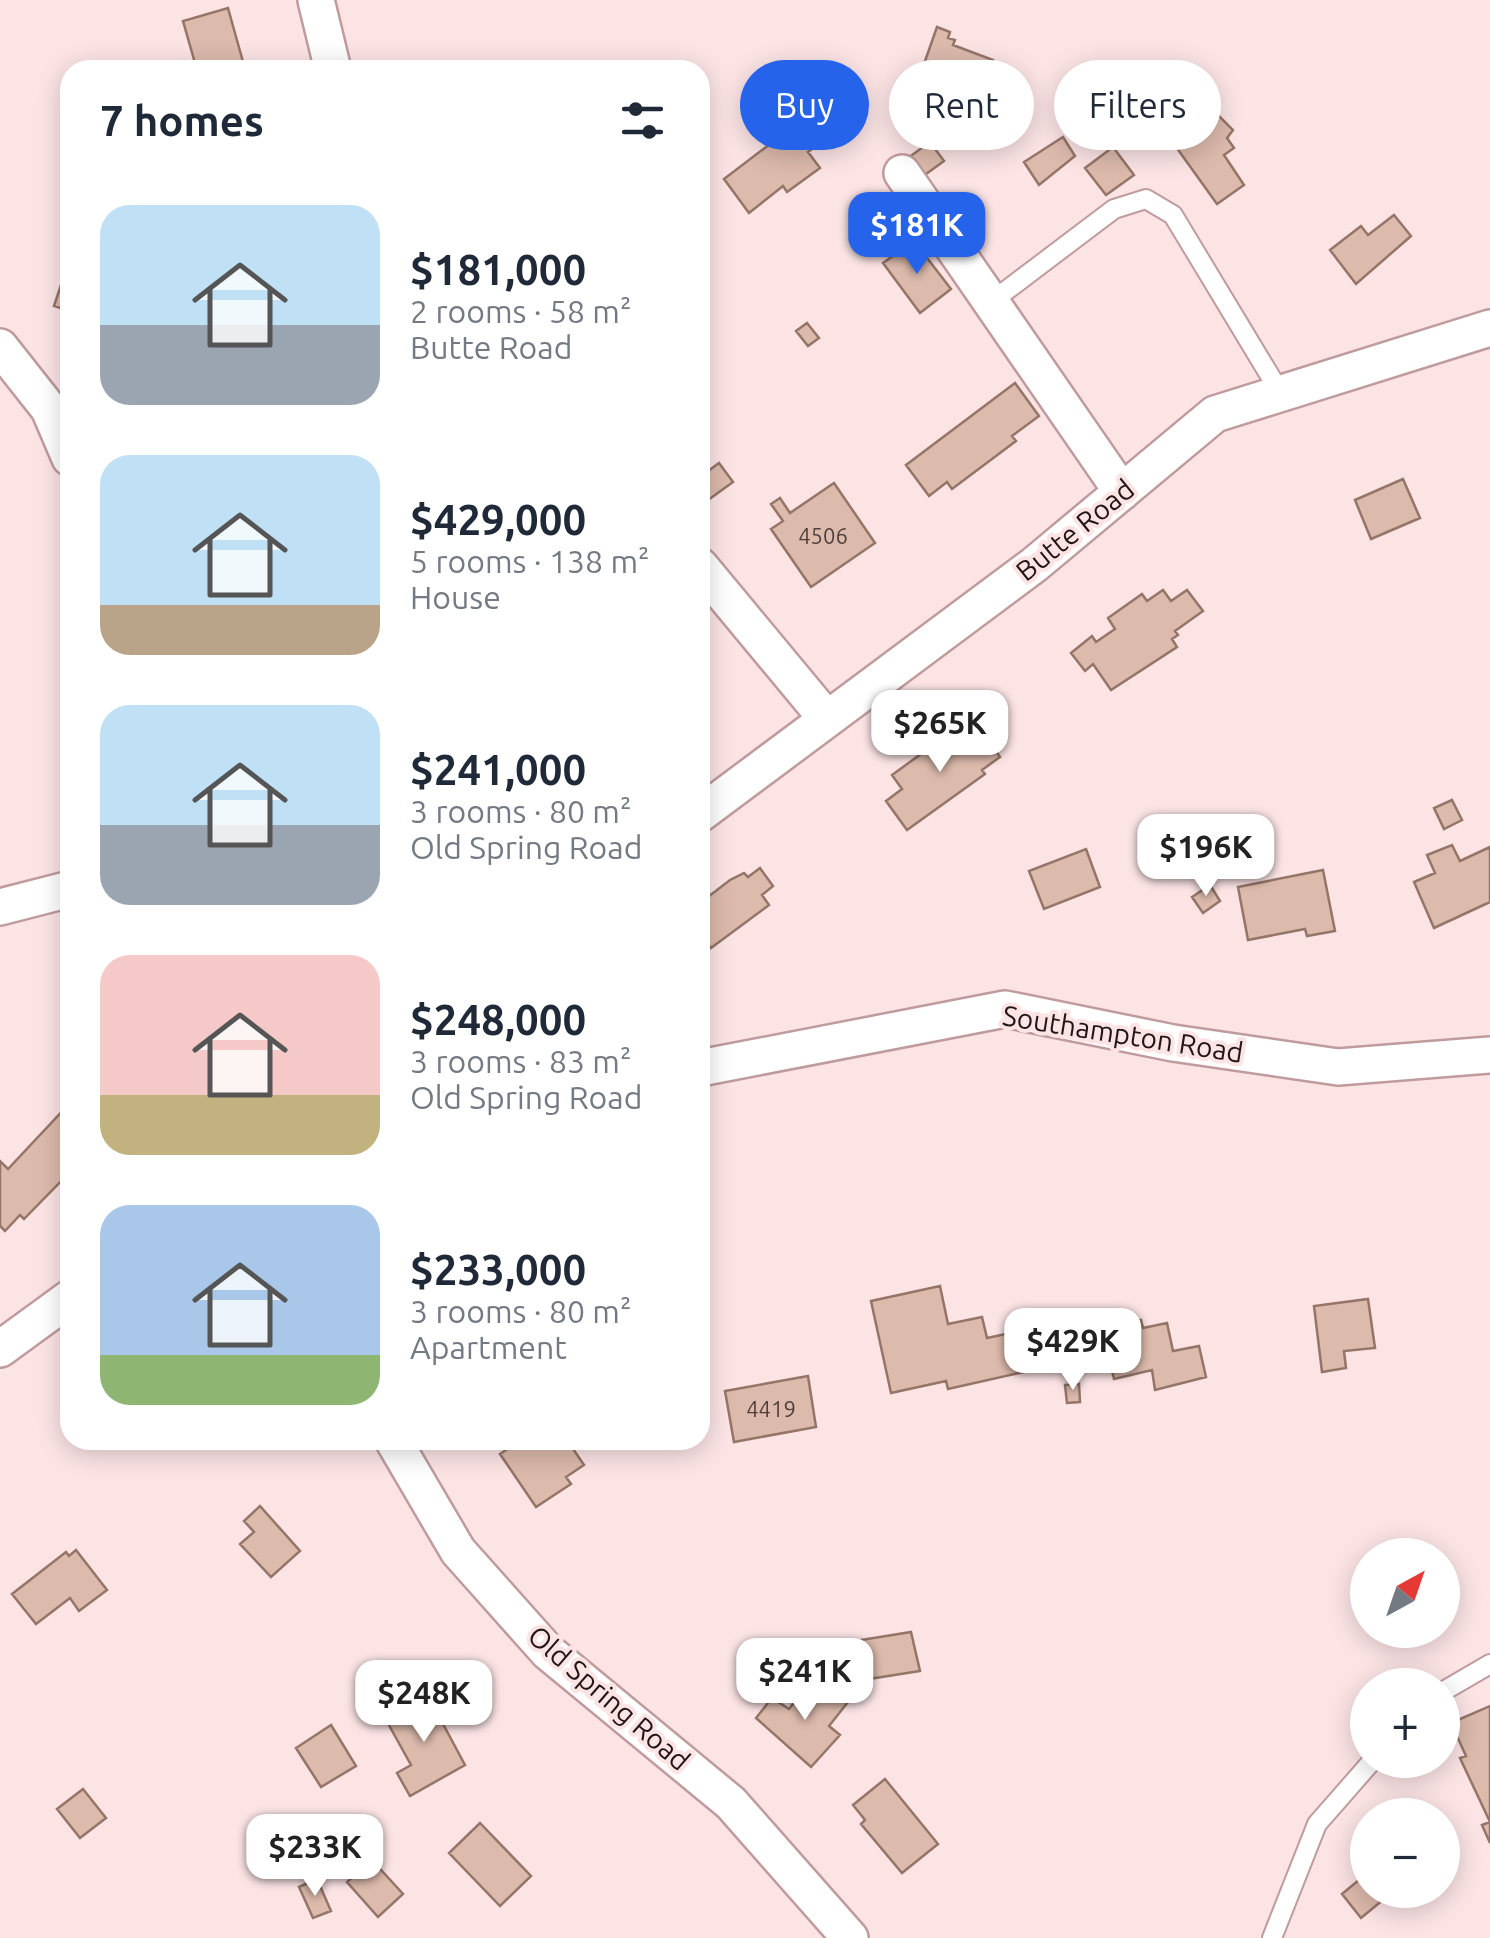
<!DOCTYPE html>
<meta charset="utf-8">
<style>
:root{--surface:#fff;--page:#f2f2f3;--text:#1f2937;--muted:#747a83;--accent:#2563eb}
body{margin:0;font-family:Ubuntu,sans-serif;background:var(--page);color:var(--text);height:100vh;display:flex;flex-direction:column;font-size:38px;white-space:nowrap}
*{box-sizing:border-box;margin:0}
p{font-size:32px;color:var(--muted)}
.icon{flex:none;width:55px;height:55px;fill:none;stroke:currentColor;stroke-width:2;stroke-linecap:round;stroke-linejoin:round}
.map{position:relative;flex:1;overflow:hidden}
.details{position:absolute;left:60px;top:60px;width:650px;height:1390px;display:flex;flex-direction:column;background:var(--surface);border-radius:30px;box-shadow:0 5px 25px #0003}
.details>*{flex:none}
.guide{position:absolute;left:740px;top:60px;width:600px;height:90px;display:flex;gap:20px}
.needle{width:65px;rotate:40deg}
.tools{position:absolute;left:1350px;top:1538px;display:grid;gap:20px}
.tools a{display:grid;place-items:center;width:110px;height:110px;border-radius:50%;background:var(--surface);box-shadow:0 5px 25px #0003;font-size:50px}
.price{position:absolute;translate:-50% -85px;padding:0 22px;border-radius:20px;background:#fff;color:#222;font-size:32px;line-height:65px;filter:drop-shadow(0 2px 5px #0008)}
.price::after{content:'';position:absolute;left:50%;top:60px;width:30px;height:22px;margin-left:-15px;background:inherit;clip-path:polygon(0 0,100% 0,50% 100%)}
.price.selected{background:var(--accent);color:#fff}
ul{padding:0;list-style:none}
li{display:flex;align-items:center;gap:30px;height:250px;padding:0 40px}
li span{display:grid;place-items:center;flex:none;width:280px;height:200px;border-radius:30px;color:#555}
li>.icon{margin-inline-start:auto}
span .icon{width:120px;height:120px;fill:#fffc;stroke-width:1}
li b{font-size:42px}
h2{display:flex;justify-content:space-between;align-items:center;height:120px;padding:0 40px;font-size:42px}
.chip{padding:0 35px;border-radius:45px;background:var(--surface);box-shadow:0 5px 25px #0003;font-size:35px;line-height:90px}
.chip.selected{background:var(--accent);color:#fff}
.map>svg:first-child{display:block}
.building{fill:#dcbaac;stroke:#957568;stroke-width:2.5}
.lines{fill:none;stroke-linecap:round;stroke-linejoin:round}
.lane-casing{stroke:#c09b9d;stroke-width:22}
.street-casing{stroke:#c09b9d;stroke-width:40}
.lane{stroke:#fff;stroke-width:18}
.street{stroke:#fff;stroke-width:35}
.labels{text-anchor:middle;stroke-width:8;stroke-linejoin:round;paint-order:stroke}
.number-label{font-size:22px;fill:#503e3c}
.street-label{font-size:28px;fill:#221516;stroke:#fce4e5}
</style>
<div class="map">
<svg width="1490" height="1938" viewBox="0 0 1490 1938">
<rect width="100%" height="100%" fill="#fce4e5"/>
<path class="building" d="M228,8l17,61 -48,1 -14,-49z
M937,27l13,5 -2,6 7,2 -2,5 40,15 -15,42 -60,-21z
M1174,96l12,13 8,-6 10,13 -8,8 3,4 18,-14 16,16 -6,8 7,10 -10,7 20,30 -27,19 -66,-92z
M1103,107l7,9 1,15 -11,8 -15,-19z
M791,128l8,12 8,-5 9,11 -8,6 12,16 -33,24 -4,-6 -34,27 -25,-34z
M1063,137l12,19 -36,29 -15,-23z
M930,142l14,19 -29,21 -14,-19z
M1113,147l21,28 -28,20 -21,-27z
M1394,215l17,21 -55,48 -26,-34 31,-24 7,9z
M914,241l37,48 -31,24 -37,-50z
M70,258v53l-16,-5z
M807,323l12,15 -11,8 -12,-15z
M1015,383l24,33 -27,20 4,5 -64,48 -5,-7 -18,14 -23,-31z
M719,463l14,19 -29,21 -4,-6v-20z
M1403,479l17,39 -49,21 -16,-39z
M834,483l41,60 -64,44 -40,-58 12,-8 -12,-17 9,-6 10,15z
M1163,590l8,11 16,-11 16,21 -28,20 3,4 -6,4 5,8 -66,43 -18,-26 -8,7 -14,-18 21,-17 4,6 19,-13 -7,-11 34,-24 5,7z
M981,729l19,28 -18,13 3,4 -78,56 -21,-29 16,-12 -10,-14 62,-45 9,12z
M1452,800l10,20 -18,9 -10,-21z
M1452,845l8,16 30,-14v55l-56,26 -20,-46 21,-9 -8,-18z
M1086,849l14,38 -56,22 -15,-38z
M760,868l13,18 -11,9 7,10 -58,43 -11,-15v-30l30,-23 14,-7 4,4z
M1323,870l12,61 -28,5 -2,-7 -57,11 -10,-53z
M1210,885l10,16 -17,12 -11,-16z
M70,1103v69l-46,47 -4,-4 -15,16 -5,-5v-65l8,8z
M940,1286l8,38 34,-7 5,21 28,-6 9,40 -76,17 -2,-8 -55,12 -20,-92z
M1368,1299l7,49 -31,3 2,17 -24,4 -8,-66z
M1141,1320l2,8 24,-5 6,28 26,-5 7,31 -51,13 -3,-20 -38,9 -12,-50z
M808,1376l8,51 -82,15 -9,-51z
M1079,1384l1,18 -13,1 -2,-18z
M521,1440h46l17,25 -18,12 5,7 -35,23 -36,-53z
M260,1506l40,45 -29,26 -31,-33 14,-12 -10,-11z
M76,1550l31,40 -28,21 -9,-13 -34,26 -24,-30 54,-42 3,4z
M911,1632l9,39 -51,8 -8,-39z
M829,1685l19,17 -19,24 11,9 -29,32 -55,-49 16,-20 17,11 15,-20 13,11z
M427,1694l38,71 -55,31 -13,-23 14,-8 -26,-47z
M1490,1706v137l-8,-18 8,-3 -30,-64 6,-2 -15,-33z
M331,1725l25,41 -35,21 -25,-39z
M885,1779l53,65 -36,29 -41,-49 4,-4 -12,-15z
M83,1789l23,29 -26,20 -23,-29z
M480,1823l51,53 -31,30 -51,-53z
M372,1860l31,34 -25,23 -31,-35z
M1365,1875l3,15h9l7,9 -23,19 -19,-24z
M317,1879l14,32 -18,7 -14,-31z"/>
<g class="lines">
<g class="lane-casing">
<path id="lane" d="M991,302l123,-93 32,-10 27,16 108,179
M1442,1692l48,-28
M1272,1938l45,-114 56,-64"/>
</g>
<g class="street-casing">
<path id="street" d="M316,0l17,70
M902,173l220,319
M0,347l49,62 21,49
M700,566l127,153
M700,814l334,-249 181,-151 275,-86
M0,907l70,-18
M700,1068l305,-59 168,34 165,24 152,-12
M0,1349l70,-51
M393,1440l65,111 90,101 183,151 119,135"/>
</g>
<use href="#lane" class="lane"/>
<use href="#street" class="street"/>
</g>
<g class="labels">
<g class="number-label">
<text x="823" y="544">4506</text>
<text x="771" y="1417">4419</text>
</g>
<g class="street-label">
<text transform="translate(1075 530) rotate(-39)" y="10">Butte Road</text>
<text transform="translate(1123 1034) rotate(9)" y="10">Southampton Road</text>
<text transform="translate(609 1698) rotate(41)" y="10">Old Spring Road</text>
</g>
</g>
</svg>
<div class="tools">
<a><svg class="needle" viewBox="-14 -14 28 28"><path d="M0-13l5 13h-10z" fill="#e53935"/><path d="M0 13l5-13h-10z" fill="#747a83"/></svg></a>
<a>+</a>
<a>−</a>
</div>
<b class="price selected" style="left:917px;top:277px">$181K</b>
<b class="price" style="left:940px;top:775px">$265K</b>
<b class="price" style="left:1206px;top:899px">$196K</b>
<b class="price" style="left:1073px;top:1393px">$429K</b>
<b class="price" style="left:805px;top:1723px">$241K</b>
<b class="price" style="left:424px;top:1745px">$248K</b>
<b class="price" style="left:315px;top:1899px">$233K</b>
<div class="guide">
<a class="chip selected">Buy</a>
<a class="chip">Rent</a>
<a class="chip">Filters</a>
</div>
<section class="details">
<h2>7 homes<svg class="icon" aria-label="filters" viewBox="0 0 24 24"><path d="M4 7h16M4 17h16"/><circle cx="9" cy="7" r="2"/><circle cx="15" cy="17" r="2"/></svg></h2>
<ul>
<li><span style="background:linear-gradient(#bfe0f5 60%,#9aa5b1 0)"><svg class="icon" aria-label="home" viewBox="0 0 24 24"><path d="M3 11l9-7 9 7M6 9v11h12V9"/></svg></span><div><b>$181,000</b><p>2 rooms · 58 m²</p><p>Butte Road</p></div></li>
<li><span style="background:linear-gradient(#bfe0f5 75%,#b9a48a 0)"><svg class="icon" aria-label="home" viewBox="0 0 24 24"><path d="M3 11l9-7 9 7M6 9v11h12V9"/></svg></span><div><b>$429,000</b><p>5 rooms · 138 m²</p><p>House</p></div></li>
<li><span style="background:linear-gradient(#bfe0f5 60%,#9aa5b1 0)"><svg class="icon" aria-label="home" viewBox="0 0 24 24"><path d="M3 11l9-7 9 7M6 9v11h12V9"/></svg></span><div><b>$241,000</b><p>3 rooms · 80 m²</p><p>Old Spring Road</p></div></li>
<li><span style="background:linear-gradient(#f6c9c9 70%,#c2b280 0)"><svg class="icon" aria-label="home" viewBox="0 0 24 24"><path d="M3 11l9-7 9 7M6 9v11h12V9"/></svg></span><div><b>$248,000</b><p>3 rooms · 83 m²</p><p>Old Spring Road</p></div></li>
<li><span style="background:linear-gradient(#a9c7e8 75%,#8fb573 0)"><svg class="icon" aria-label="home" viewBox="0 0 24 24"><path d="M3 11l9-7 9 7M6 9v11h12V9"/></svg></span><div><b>$233,000</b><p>3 rooms · 80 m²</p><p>Apartment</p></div></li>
</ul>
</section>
</div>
